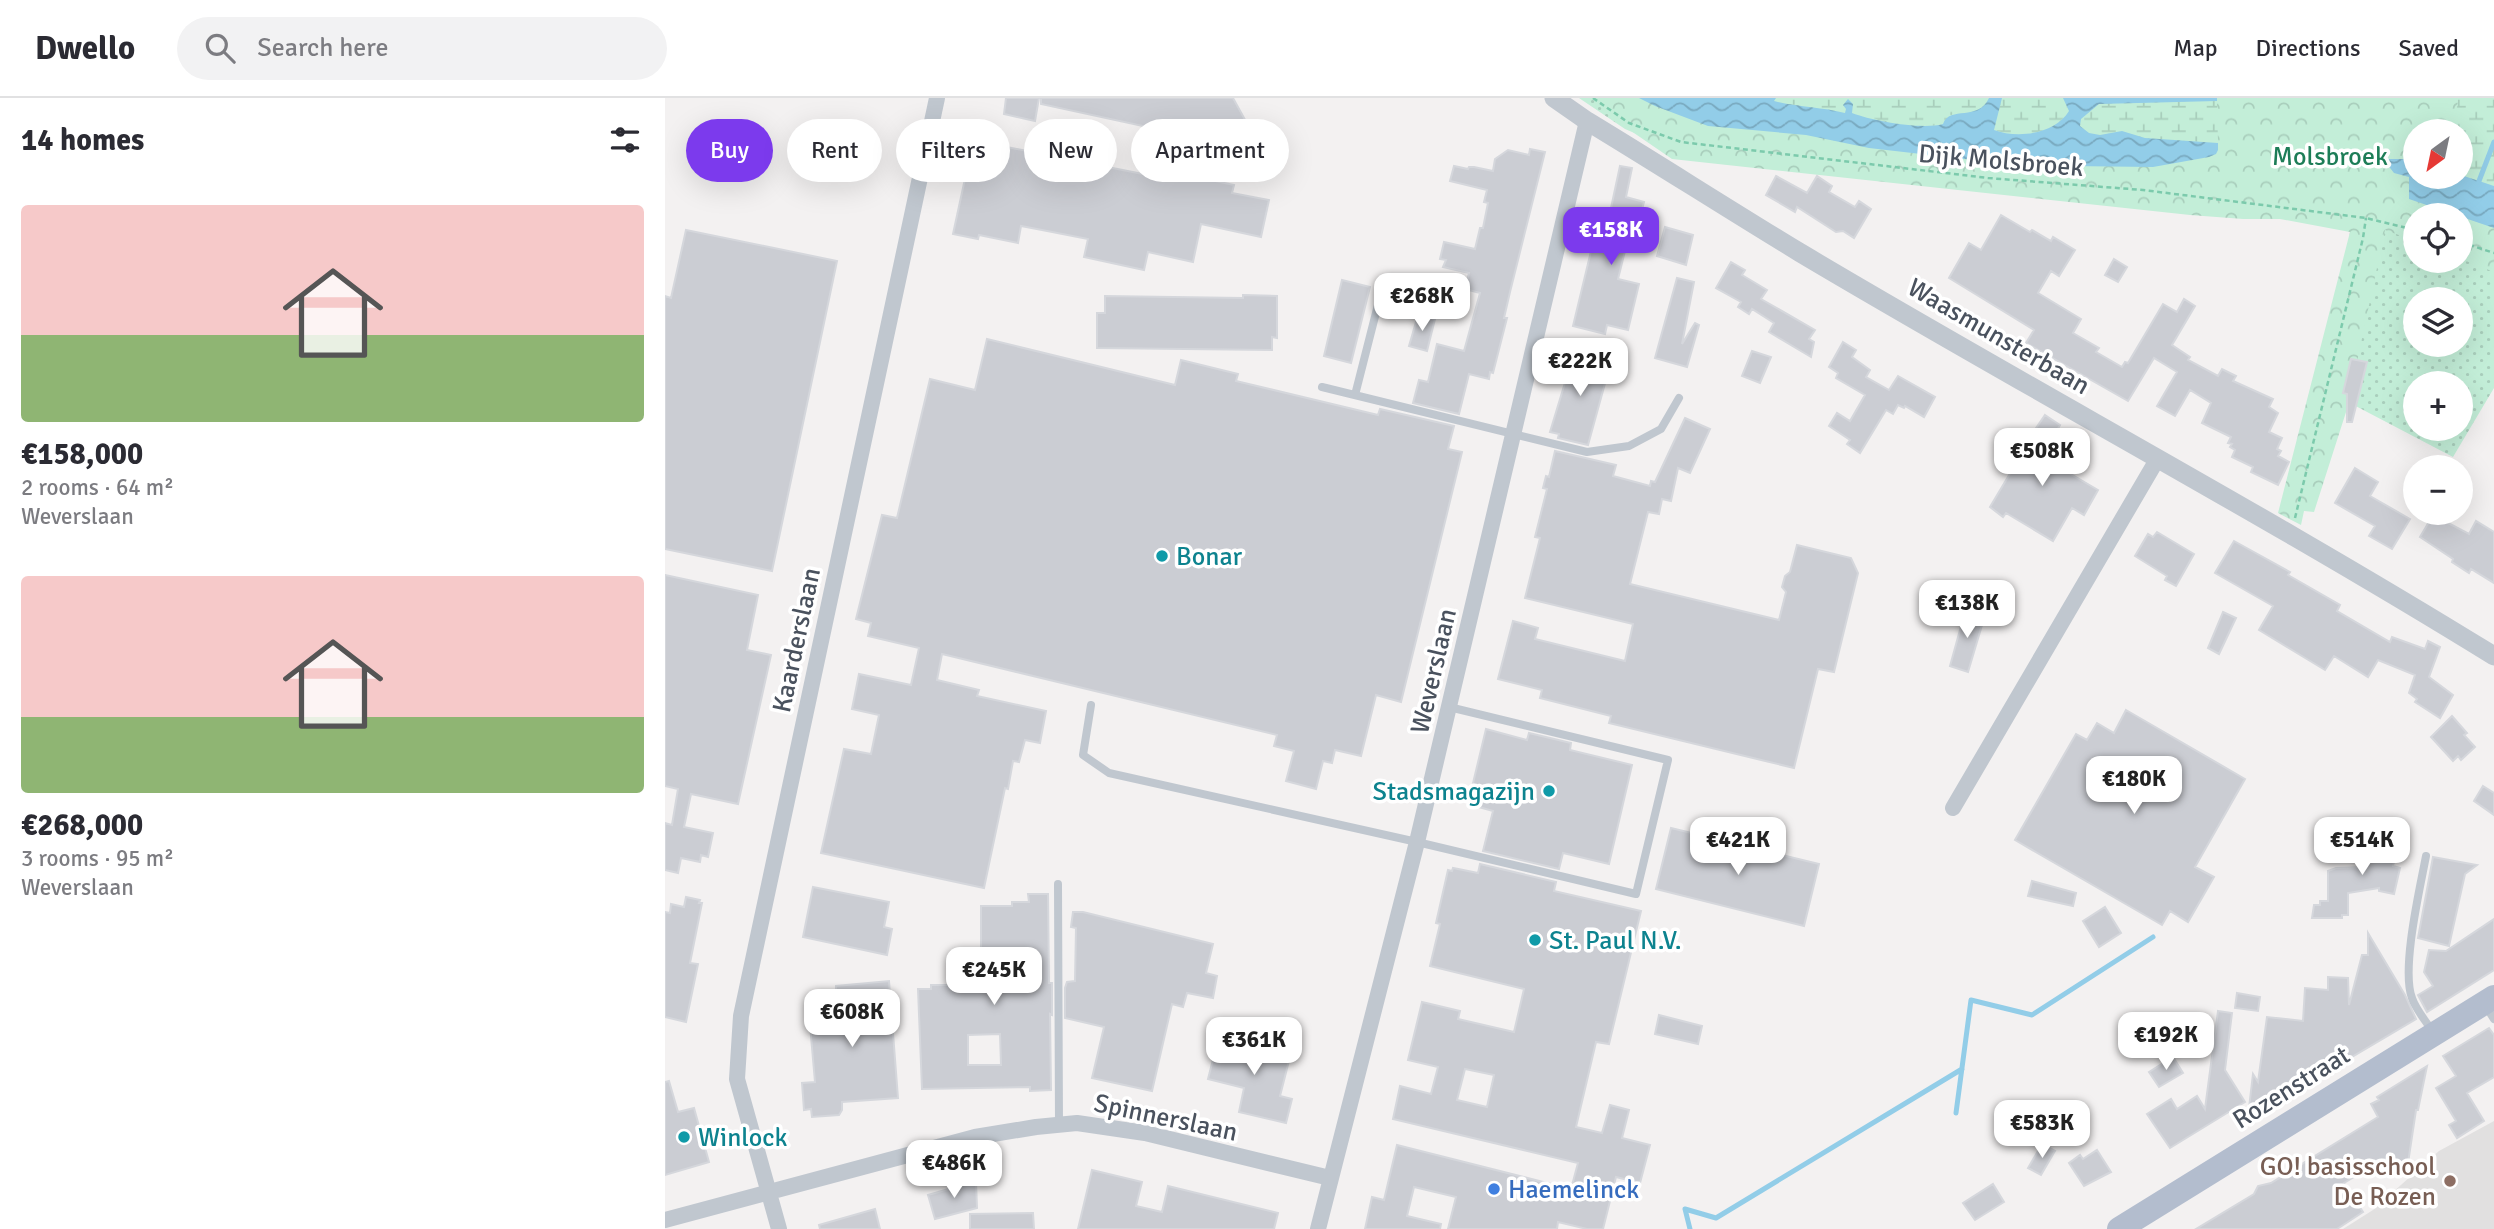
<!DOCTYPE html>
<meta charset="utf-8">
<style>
:root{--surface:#fff;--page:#f2f2f3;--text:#2b2b33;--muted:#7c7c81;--line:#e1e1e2;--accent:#7c3aed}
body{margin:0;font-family:Signika,sans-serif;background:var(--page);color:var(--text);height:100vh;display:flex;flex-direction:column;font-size:26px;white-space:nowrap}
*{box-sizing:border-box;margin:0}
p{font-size:23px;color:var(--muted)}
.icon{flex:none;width:38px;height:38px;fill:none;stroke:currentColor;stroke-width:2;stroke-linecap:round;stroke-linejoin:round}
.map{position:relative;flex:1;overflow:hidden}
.drawer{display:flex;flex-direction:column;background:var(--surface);width:665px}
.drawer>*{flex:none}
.banner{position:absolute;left:21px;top:21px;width:665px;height:63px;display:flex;gap:14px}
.needle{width:46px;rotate:213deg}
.tools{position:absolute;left:1738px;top:21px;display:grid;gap:14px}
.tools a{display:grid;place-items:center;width:70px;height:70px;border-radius:50%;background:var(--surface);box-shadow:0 7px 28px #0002;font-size:35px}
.price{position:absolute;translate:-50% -60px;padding:0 16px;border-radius:14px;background:#fff;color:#222;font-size:23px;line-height:46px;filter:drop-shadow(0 2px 4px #0008)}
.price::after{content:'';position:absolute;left:50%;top:42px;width:21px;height:16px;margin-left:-10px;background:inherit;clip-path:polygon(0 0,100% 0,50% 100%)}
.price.current{background:var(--accent);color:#fff}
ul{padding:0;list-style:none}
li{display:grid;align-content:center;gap:14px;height:371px;padding:0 21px}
li span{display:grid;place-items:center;height:217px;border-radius:7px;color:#555}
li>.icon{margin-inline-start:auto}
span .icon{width:126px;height:126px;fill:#fffc;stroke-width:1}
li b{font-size:30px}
h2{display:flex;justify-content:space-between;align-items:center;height:84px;padding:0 21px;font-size:30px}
.chip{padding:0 24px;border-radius:32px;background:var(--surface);box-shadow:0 7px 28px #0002;font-size:24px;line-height:63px}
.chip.current{background:var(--accent);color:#fff}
header{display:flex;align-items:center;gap:42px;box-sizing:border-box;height:98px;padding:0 35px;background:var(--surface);border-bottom:2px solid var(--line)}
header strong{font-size:33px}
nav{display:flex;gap:38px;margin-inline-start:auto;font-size:24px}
.search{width:490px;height:63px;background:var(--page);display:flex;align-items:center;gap:18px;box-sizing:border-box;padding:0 24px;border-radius:38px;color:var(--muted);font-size:26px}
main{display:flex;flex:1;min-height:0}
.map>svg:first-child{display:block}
.education{fill:#e1e0e0}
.grass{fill:url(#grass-dots);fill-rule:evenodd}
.forest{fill:url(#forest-crowns);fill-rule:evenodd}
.wetland{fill:url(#wetland-marsh)}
.water{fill:url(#water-waves)}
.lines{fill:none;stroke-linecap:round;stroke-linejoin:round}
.stream{stroke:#92cde8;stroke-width:5}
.building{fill:#cbcdd3;stroke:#d5d7dc;stroke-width:2;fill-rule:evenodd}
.path{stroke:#7ccaac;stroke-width:2.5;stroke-dasharray:5 3.5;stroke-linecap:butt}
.service{stroke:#c0c7cf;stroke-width:8}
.minor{stroke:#c0c7cf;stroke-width:16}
.tertiary{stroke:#c0c7cf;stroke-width:19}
.primary{stroke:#b3bdce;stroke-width:24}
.culture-dot{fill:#0f9aa8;stroke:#fff;stroke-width:2.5}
.education-dot{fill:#8d6e63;stroke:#fff;stroke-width:2.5}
.shop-dot{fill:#3f7fe0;stroke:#fff;stroke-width:2.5}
.labels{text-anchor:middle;stroke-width:7;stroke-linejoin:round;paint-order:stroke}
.park-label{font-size:26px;fill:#1d7d57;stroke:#fff}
.street-label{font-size:26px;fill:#4a525e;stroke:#fff}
.culture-label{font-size:26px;fill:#0d838f;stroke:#fff;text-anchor:start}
.education-label{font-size:26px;fill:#785e54;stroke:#fff;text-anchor:end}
.shop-label{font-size:26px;fill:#366cbe;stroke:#fff;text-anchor:start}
</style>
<header>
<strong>Dwello</strong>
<div class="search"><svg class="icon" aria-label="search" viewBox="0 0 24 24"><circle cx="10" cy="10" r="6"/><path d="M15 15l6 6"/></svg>Search here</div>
<nav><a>Map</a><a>Directions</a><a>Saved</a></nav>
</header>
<main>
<section class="drawer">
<h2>14 homes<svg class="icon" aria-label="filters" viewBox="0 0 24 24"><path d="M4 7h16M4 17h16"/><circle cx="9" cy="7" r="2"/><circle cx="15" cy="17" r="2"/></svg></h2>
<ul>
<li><span style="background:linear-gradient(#f6c9c9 60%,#8fb573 0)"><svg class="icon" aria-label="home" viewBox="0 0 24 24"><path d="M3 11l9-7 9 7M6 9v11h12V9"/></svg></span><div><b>€158,000</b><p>2 rooms · 64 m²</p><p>Weverslaan</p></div></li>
<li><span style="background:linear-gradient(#f6c9c9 65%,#8fb573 0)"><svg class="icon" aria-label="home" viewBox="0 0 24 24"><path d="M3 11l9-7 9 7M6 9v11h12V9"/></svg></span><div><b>€268,000</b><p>3 rooms · 95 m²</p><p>Weverslaan</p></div></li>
</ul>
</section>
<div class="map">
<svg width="1829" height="1131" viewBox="0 0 1829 1131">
<defs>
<pattern id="grass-dots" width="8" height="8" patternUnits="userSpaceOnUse" patternTransform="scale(1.75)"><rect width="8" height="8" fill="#c3eed8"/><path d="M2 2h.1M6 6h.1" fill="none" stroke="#a9cebc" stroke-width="1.8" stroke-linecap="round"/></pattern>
<pattern id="forest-crowns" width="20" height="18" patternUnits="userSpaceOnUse" patternTransform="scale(1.75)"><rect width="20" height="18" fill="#c3eed8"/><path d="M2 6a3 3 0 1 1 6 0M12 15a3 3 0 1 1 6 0" fill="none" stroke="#a9cebc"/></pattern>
<pattern id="wetland-marsh" width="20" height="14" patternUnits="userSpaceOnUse" patternTransform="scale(1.75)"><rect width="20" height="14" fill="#c3eed8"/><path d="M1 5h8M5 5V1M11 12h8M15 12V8" fill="none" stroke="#a9cebc"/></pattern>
<pattern id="water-waves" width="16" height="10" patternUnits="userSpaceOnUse" patternTransform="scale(1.75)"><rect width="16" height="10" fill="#92cde8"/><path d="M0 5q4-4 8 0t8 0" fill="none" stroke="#79a9bf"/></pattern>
</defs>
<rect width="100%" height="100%" fill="#f3f1f1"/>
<path class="education" d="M1829,1023v108h-151l30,-19 66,-59z"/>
<path class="grass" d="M914,0h25l811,126v37h46v-27l33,-3v157l-41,69 -105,-55 35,-171 -730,-90 -28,-12zM1750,201h46v46h-46zM1750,285h46v46h-46z"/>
<path class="forest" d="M930,0h899v174l-33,-13v-44h-46v26l-30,-11 -38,179 -33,103 -10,-1 -3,14 -23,-12 72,-281 -70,-13h-37l-53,-4 -518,-56 -38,-26zM1750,33h46v46h-46z"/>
<path class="wetland" d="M1111,0h213c-8,16 -22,16 -39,17 -2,3 -4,6 -7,8 -12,9 -83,-5 -97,-14l-1,4c-23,-6 -48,-6 -71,-13z
M1337,0h61l6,13c-15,24 -50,27 -75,19z
M1793,0h36v88l-33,-11v-44h-6z
M1552,3l1,42 -73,-5 -23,-7 -22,4 -11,-2 -9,-6 1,-8 17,-15z"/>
<path class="water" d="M974,0h137l-2,3c23,6 48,6 71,12l1,-4 -3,-4 5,-6 5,5 -1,9c21,8 70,17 91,11 7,-19 35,-2 46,-26h13l-8,32c24,9 61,4 75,-19l-6,-13h154v3l-118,3 -18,15 -1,7 9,7 11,2 22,-4 23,7 73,5v7l-2,4 -7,3 -56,10 -84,-1 -96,-6 -104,-12 -63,-13 -98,-9 -53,-20z
M1718,61h32v18l46,-2 33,11v42l-85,-29v-22l-15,-4z"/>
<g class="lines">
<path class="stream" d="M1814,83l15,-39
M1291,1015l15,-113 61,15 121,-78
M1025,1131l-5,-20 31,9 246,-149"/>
</g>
<path class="building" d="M341,0h33l-4,23 -31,-7z
M376,0h192l21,38 -19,10 -194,-42z
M312,43l191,38 1,-8 65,14 -2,8 37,7 -8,37 -60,-13 -8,38 -45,-10 -4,18 -60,-13 4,-18 -46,-9 -21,-4 -3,17 -39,-8 -1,4 -25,-5 13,-60 4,1z
M865,51l15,3 -35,140 -6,26h3l-14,55 -3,-1 -1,7 -20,-5 -10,40 -46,-11 6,-23 9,2 9,-38 27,7 16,-58 -15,-4 4,-16 -26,-6 3,-7 -6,-1 4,-17 31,7 5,-21h3l5,-25 -4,-1 3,-12 -37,-9 4,-15 14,3 1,-2h5l19,4 2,-12 13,-9 21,5z
M955,68l12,2 -6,29 18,5 -9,34 -6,-1 -11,44 21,5 -11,46 -21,-5 -2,9 -32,-8 19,-79 10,3z
M1111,78l31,17 10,-17 15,10 -3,6 26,15 4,-6 12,8 -17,29 -11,-7 -7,1 -39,-25 -2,5 -29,-17z
M1336,117l29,17 2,-2 19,11 2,-4 22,13 -16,26 -8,-5 -13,22 43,26 -8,14 26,15 -3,4 26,15 3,-5 3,1 35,-59 14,8 7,-13 11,7 -23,39 18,12 -2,3 30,16 4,-7 14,7 -3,5 40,18 -4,8 9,6 -9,19 13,6 -5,11 4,2 -3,5 11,6 -11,23 -27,-13 2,-5 -21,-10 3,-7 -5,-3 2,-3 -4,-1 3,-6 -29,-14 9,-20 -21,-13 -15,26 -18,-10 20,-34 -23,-14 -26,43 -102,-58 8,-13 -85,-52 20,-35 12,7z
M1000,129l28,8 -7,30 -29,-9z
M21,132l151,31 -65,310 -107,-22v-253l6,2z
M1449,161l13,8 -9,15 -13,-7z
M1066,164l14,8 -3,5 25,15 -6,9 54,31 -6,9 5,3 -3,15 -42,-25 5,-9 -22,-14 -3,5 -11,-7 3,-5 -25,-14z
M1012,180l17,4 -12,62 13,-21 4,2 -12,42 -32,-9z
M677,182l28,7 -19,76 -27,-7z
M578,197l34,1v42l-5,-1v13l-175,-2v-35h8v-17l138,2z
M753,217l17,4 -8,32 -18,-5z
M322,241l188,46 6,-25 57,14 -2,7 142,34 2,-6 74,17 -6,23 14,3 -61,250 -25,-7 -15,61 -26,-6 -3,13 -9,-2 -7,28 -30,-8 8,-30 -20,-5 3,-11 -335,-81 -5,26 42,10 -2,6 69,15 -6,32 -15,-3 -6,22 -6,-1 -5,28 -3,-1 -21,100 -163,-35 23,-104 27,5 8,-39 -27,-6 7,-35 52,11 8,-37 -51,-12 3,-13 -15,-4 26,-104 15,3 33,-139 45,11z
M1178,244l13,8 -4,7 18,13 -4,7 23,13 9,-14 37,21 -11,20 -19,-11 -1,2 -6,-3 -5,9 -7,-4 -26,43 -13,-9 3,-4 -21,-14 8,-13 13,8 15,-26 -29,-17 2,-5 -9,-6z
M1087,253l19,6 -11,26 -18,-7z
M931,256l16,4 -24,87 -30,-7 1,-4 -9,-2 17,-56 -6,-1 5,-20 28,7z
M1686,261l16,3 -15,60h-5v-28l-4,-1z
M1380,317l15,10 -18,32 56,33 -14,25 -12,-7 -19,33 -47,-28 -3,4 -13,-10 28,-47 6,3 8,-29z
M1020,320l25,11 -20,44 -12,-5 -7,33 -9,-2 -3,15 -11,-2 -18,72 149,36 7,-28 -4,-5 3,-11 5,-4 7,-27 54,13 7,15 -24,99 -16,-3 -24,99 -185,-45 2,-7 -71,-18 2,-8 -44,-11 15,-58 25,7 -3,11 90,22 8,-37 -108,-26 15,-60 -5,-1 12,-48 -4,-1 3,-12 3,1 6,-26 61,14 -3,11 37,10 1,-5 4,1z
M1690,370l23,14 -8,14 40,23 -18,30 -23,-13 6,-10 -40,-23z
M1768,417l36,19 7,-13 18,11v51l-23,-14 -2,4 -17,-11 1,-3 -33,-22z
M1492,434l37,22 -18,32 -11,-6 2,-4 -32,-20 13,-22 5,3z
M1569,443l56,31 -2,3 52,30 -3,6 53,31 2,-5 33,12 3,-8 12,6 -11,30 24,18 -13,23 -25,-16 2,-3 -8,-6 6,-18 -37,-15 -10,17 -34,-21 -9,14 -66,-40 14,-24 -58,-33z
M0,477l93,20 -11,55 24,5 -33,149 -47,-10 -7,33 29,6 -5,24 -7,-2 -1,7 -19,-4 -3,15 -13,-3v-47l7,2 6,-36 -13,-3z
M1301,510l19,7 -17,57 -18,-6z
M1558,514l13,6 -17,36 -11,-6z
M1461,612l119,69 -50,88 19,10 -26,45 -18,-11 -8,14 -147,-85 61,-106 11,6 10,-17 17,10z
M1787,618l15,17 -3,2 11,12 -14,13 -3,-4 -5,5 -22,-24z
M821,631l41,11 2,-7 42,10 -1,7 62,15 -23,99 -46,-11 -4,16 -76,-18 10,-40 -25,-7z
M1818,688l11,7v22l-20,-14z
M1006,730l148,36 -15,62 -148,-37z
M1713,731l23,5 -8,32 7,2 -6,26 -15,-3v-3l-31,5v22h-6v3h-30l2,-13h6v-4h8v-30l8,-3 28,-1v-7l7,2z
M1768,759l44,8 -12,9 -16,72 -31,-8z
M815,766l76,18 -2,9 87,20 -32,133 -13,-2 -20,85 26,6 8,-28 19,5 -7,28 28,7 -10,38 -24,-6 -13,52h-16l-29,-7 -1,7h-109l8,-32 -42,-10 -7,29 34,8 -1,5h-75l7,-32 12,3 13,-55 174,44 7,-26 -185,-44 7,-33 31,8 7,-27 -30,-7 14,-58 38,9 -2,8 56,13 10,-43 -94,-23 10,-42 -4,-1 12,-53 4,1 1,-3 25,5zM800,971l29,6 -7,32 -30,-7z
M1367,783l44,12 -3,13 -45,-10z
M148,789l76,15 -5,25 8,2 -5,26 -84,-18z
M363,796h20l1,89h3v32l-2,-1 1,76 -21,1v-4l-108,2 -4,-100h13v-4h24v-10l21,-2 -21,-4v-16h26v-47h31v-4h17zM335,936l1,31h-33v-30z
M21,799l14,3 -1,3h3l-12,60 8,1 -12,58 -21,-5v-105l5,1 1,-9 13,3z
M1440,809l16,26 -22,14 -16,-26z
M408,814h10l130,32 -7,29 11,3 -4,22 -26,-5 -4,14 -11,-3 -20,87 -60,-13 12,-51 -39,-9v-30l2,-6 8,-1 1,-53 -5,-1z
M1829,821v51l-67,42 -9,-17 15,-9 -9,-14 5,-22 17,1z
M1703,835l37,62 11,24 -88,52 -4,-7 -75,44 4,-34 5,8 9,-65 36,4 2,-33 23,2v-13l20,1 1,27 13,-50h6z
M224,883l9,117 -56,4v8l-3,5 -27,2 -1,-8 -7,1 -2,-27 13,-1 -7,-80 28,-2v-14z
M1572,895l23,4 -2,14 -23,-3z
M1553,913l14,2 -7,57 20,32 -75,46 -23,-34 24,-15 6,10 20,-13 8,13z
M994,917l43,11 -4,18 -43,-10z
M1824,930l5,7v42l-27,16 17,28 -27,17 -8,-13 7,-4 -20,-33 20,-12 -13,-20z
M554,938l72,17 -11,43 12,3 -6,24 -47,-11 5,-24 -36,-9z
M1508,959l10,16 -24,14 -10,-15z
M1762,968l-9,44h-2l-8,53 -24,-4 -40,24 19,29 -26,17h-141l58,-35 4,-8 13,-3 107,-66 -7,-13 8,-4 -2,-3z
M4,983l9,31 16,-4 15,54 -44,13v-93z
M1377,1046l13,7 -14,24 -13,-7z
M1432,1052l14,22 -27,14 -15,-23 11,-8 3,4z
M427,1072l50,12 -6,24 26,6 6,-26 110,27 -4,16h-196z
M311,1083l1,27 -42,11 -7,-24z
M1328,1086l11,18 -29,18 -12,-17z
M210,1111l5,20h-60l-1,-4z
M368,1115l1,16h-64v-15z"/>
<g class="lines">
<path class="path" d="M928,0l36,25 52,19 307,36 155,12 223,28 49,12
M1796,144l33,11
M1630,420l68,-280 3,-20"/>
<path class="service" d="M657,289l265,65 42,-6 32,-17 18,-31
M690,297l26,-102
M426,607l-8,50 26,18 308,69 219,52 32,-134 -219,-53
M1761,758c-6,32 -25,113 -14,142 4,12 14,23 20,33
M393,786l1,240
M1820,907l9,14"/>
<path class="minor" d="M1288,710l205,-350
M0,1122l310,-83 61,-10 41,-4 68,10 185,45
M114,1131l-42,-150 4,-63 196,-918
M653,1131l99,-387 170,-721"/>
<path class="tertiary" d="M889,0l33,23c71,43 141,88 212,131 230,137 467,263 695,404"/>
<path class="primary" d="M1454,1131l375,-232"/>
</g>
<g class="culture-dot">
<circle cx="497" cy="458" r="7"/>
<circle cx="884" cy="693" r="7"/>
<circle cx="870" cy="842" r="7"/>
<circle cx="19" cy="1039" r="7"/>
</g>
<circle class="education-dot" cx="1785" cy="1083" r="7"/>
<circle class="shop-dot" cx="829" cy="1091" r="7"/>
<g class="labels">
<g class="park-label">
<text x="1665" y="67">Molsbroek</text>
</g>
<g class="street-label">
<text transform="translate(1336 62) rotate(5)" y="9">Dijk Molsbroek</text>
<text transform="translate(1334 238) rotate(30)" y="9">Waasmunsterbaan</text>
<text transform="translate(131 542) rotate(-78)" y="9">Kaarderslaan</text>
<text transform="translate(768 573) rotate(-77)" y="9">Weverslaan</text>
<text transform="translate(1626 989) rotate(-32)" y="9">Rozenstraat</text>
<text transform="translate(501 1019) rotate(12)" y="9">Spinnerslaan</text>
</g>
<g class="culture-label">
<text x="511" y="467">Bonar</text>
<text x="870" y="702" text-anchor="end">Stadsmagazijn</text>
<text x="884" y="851">St. Paul N.V.</text>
<text x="33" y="1048">Winlock</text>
</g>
<g class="education-label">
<text x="1771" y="1077">GO! basisschool<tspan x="1771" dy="30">De Rozen</tspan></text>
</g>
<g class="shop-label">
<text x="843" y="1100">Haemelinck</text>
</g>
</g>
</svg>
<div class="tools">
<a><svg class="needle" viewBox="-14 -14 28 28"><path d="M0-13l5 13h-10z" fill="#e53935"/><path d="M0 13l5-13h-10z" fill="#7c7c81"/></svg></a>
<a><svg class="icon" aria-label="locate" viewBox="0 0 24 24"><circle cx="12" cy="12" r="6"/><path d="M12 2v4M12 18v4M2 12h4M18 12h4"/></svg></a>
<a><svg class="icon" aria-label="layers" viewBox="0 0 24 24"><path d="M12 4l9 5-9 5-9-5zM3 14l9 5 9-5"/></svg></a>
<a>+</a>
<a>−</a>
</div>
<b class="price current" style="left:946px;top:169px">€158K</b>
<b class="price" style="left:757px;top:235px">€268K</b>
<b class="price" style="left:915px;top:300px">€222K</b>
<b class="price" style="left:1377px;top:390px">€508K</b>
<b class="price" style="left:1302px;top:542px">€138K</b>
<b class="price" style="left:1469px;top:718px">€180K</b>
<b class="price" style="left:1073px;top:779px">€421K</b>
<b class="price" style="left:1697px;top:779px">€514K</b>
<b class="price" style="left:329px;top:909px">€245K</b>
<b class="price" style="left:187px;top:951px">€608K</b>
<b class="price" style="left:1501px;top:974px">€192K</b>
<b class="price" style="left:589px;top:979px">€361K</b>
<b class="price" style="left:1377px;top:1062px">€583K</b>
<b class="price" style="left:289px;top:1102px">€486K</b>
<div class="banner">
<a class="chip current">Buy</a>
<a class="chip">Rent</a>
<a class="chip">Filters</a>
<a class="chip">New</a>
<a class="chip">Apartment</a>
</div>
</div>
</main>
